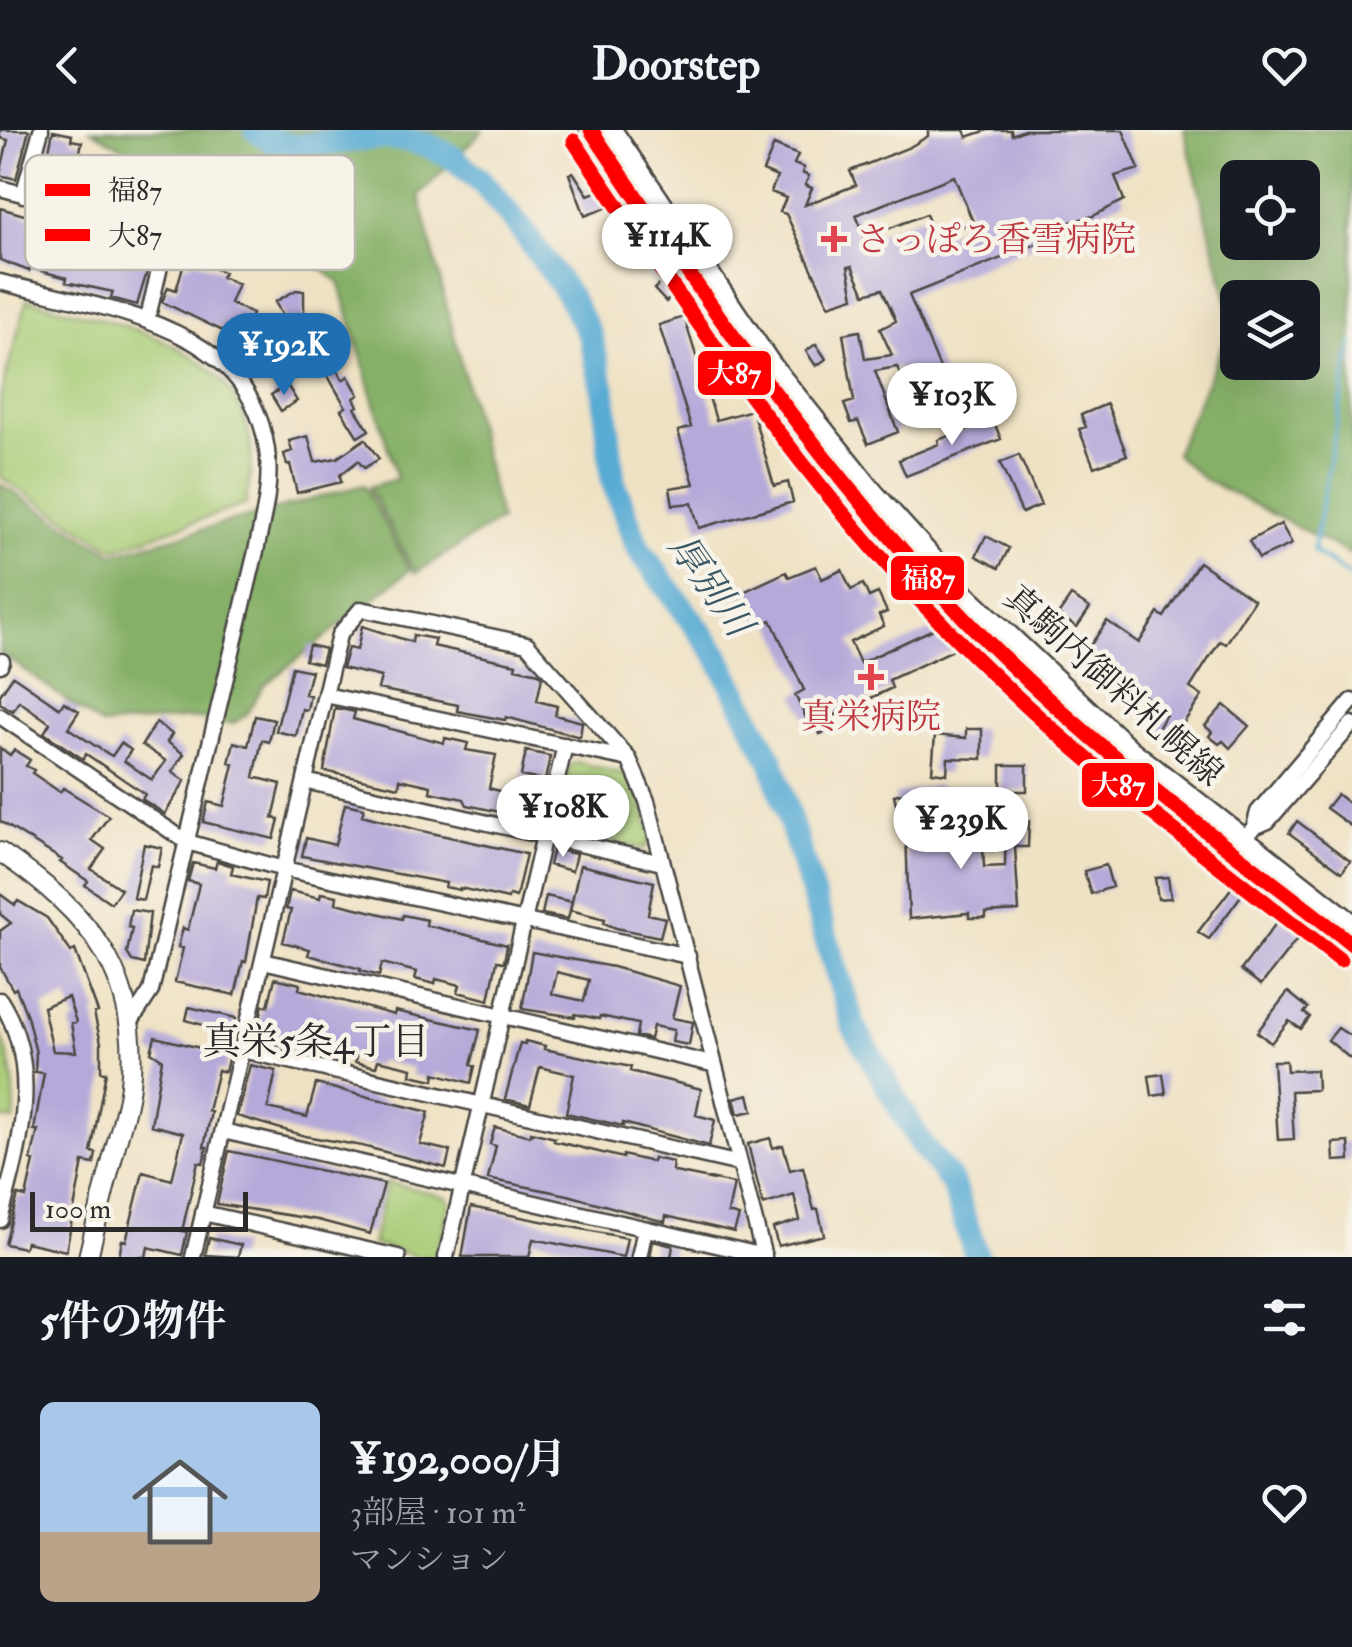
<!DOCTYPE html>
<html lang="ja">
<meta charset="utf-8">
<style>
:root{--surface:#171b24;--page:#20242c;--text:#f1f3f6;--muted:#9ea1a6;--line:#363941;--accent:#1f6fb2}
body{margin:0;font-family:"IM FELL Double Pica","Noto Serif JP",serif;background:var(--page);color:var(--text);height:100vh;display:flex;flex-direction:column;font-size:38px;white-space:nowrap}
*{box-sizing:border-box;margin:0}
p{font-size:32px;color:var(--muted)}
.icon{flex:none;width:55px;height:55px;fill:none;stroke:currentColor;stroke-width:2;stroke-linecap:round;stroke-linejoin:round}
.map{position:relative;height:1127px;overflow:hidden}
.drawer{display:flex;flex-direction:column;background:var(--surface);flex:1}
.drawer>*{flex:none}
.tools{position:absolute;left:1220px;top:30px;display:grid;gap:20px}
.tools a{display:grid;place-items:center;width:100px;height:100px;border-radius:15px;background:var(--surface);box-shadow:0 10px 40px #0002;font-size:50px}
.scale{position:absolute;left:30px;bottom:25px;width:218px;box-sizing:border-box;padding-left:10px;border:5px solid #2b2b2b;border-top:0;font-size:28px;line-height:35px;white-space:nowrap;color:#2b2b2b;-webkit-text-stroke:8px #f7f3e8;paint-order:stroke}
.price{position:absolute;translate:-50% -85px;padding:0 22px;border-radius:35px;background:#fff;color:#222;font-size:32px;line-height:65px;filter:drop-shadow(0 2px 5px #0008)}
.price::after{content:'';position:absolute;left:50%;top:60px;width:30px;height:22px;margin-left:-15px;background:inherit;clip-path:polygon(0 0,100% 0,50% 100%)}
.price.active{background:var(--accent);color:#fff}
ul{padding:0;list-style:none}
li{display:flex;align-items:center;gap:30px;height:250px;padding:0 40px}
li+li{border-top:2px solid var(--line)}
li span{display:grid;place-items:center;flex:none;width:280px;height:200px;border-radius:15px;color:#555}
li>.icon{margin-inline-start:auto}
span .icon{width:120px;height:120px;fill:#fffc;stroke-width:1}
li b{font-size:42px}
h2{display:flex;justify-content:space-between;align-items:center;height:120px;padding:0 40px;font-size:42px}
header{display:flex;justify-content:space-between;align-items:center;height:130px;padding:0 40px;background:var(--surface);font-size:45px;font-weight:700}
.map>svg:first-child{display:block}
.green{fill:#a8cc76;stroke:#6a7c50;stroke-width:2.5}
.forest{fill:#86b067;stroke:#586e49;stroke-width:2.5;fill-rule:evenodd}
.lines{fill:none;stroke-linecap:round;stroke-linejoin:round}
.stream{stroke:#58acd4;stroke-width:4}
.river{stroke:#58acd4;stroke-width:25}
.building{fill:#b5a9d9;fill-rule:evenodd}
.minor-casing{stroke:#484642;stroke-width:19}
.tertiary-casing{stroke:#484642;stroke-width:22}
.secondary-casing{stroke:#484642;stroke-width:25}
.minor{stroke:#fff;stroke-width:14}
.tertiary{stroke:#fff;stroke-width:18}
.secondary{stroke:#fff;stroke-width:20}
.bus-1-casing{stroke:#f7f3e8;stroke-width:22}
.bus-2-casing{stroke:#f7f3e8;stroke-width:22}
.bus-1{stroke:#f00;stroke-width:15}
.bus-2{stroke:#f00;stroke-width:15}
.health-dot{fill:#e0444e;stroke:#f7f3e8;stroke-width:4}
.labels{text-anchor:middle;stroke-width:9;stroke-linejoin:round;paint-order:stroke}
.health-label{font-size:35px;fill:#be3a42;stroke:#f7f3e8;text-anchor:start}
.street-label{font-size:35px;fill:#2b2b2b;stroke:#f7f3e8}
.water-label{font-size:38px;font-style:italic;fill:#3b5866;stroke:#f7f3e8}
.neighbourhood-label{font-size:38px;fill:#2b2b2b;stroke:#f7f3e8}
.key{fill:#f7f3e8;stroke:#bab7af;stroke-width:2.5}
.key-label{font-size:28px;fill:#2b2b2b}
.line-badge{stroke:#f7f3e8;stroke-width:4}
.badge-label{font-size:28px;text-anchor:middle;font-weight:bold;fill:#fff}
</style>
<header><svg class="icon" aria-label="back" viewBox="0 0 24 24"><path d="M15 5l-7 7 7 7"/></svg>Doorstep<svg class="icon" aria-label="heart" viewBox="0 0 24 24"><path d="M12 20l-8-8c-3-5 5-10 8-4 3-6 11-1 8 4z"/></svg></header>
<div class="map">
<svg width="1352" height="1127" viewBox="0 0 1352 1127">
<rect width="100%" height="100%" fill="#f7f3e8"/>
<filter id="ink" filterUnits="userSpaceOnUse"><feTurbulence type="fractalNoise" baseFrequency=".01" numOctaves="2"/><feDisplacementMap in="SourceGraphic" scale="20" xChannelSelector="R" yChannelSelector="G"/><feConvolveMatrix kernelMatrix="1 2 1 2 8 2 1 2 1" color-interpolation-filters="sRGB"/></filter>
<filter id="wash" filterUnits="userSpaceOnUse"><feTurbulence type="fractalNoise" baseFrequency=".0048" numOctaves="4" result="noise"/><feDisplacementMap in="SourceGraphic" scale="40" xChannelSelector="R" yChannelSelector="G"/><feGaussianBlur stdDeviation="2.25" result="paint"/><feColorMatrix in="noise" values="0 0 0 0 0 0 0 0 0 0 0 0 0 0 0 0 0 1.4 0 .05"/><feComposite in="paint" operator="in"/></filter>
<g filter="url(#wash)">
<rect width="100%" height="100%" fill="#efe2c4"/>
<path class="green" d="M27,169c84,24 217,42 224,152 1,17 -3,36 -5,53l-132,45 -114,-72v-80z
M577,632l48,12 17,28 10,38 -8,9 -81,-19 -5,-7 11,-57z
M0,901c12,31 16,58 14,90l-14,-3z
M387,1052l60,15 3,6 -14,54h-17l-47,-13z"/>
<path class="forest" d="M91,0h392l-64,65 81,325 -85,53 -46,-86 28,-8 -58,-197 -82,-59z
M1184,0h168v425l-150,-77 -27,-24 58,-132zM1238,48h64v64h-64zM1238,168h64v64h-64z
M0,354l113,70 251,-69 46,85 -147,116 -16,28 -15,10 -40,-6 -90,8 -102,-74z"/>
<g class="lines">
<path class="stream" d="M1352,213l-39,208 39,27"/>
<path class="river" d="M257,0l18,12 20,5 81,-10 27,2 27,7 19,9 31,25 40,47 47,66 23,42 14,57 9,89 25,67 78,105 56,109 81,263 68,119 31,39 25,74"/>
</g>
<g id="blocks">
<path class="building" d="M0,0h29l-13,49 -16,-4 8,-35 -8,-2z
M928,0h36l3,7 21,-7h23l1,5 12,-5h99l16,39 -24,7 9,24 -31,16 -56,15 2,12 -130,52 33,78 -36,14 -9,-20 -22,4 23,61 -30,12 -10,-23 -7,2 -7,-19 10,-3 -11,-67 17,-3 5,28 27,-4 -12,-26 16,-8 -14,-32 -17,5 -13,-28 -4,1 6,30 -25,8 -43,-91 -6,-2 6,-14 -15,-6 6,-15 -14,-6 11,-26 24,10 -4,9 10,4 -2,5 7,3 -4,9 7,3 -7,17 51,-20 -6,-14 60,-24 18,-11zM954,46l19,46 -38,15 -9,-23 -61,24 -9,-23z
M53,1l19,4 -1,5 11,2 -7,33 4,1 -3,13 -6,-2 -1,4 -17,-4 7,-29 -11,-3z
M573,42l15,23 19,-7 7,17 -29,11 -16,-42z
M0,78l153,44 -16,53 -26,-7 2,-6 -47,-10 1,-4 -37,-10 -1,3 -29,-11z
M192,129l32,13 -3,5 17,7 -8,19 22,11 -3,7 36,46 -13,9 -5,-7 -6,3 -11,-16 -2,2 -9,-10 7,-6 -84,-40 6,-15 8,3 8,-27 6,2z
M668,146l12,13 -14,13 -12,-13z
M296,160l8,1v26l5,10 22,11 -6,12 18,30 5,-4 11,19 -5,3 4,8 -3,2 14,22 -11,7 -17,-27 5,-3 -20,-34 -8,4 -43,-75z
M684,187l32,103 36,-10 22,76 14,-4 5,20 -94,26 -7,-25 -19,2 -3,-17 24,-4 -16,-53 13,-4 -32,-102z
M816,214l10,15 -10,7 -10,-15z
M287,255l10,16 -16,10 -10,-16z
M1107,274l20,51 -33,12 -15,-38 7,-2 -5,-12z
M993,290l8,19 -95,37 -7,-16 40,-16 -1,-4z
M308,306l7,26 22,-4 28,-19 14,20 -15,9 -6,-7 -18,14 1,7 -44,11 -7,-29 -3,1 -3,-11 8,-3 -3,-10z
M1019,325l22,50 -19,8 -22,-50z
M1281,394l11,20 -33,15 -10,-18z
M986,406l23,12 -10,20 -23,-12z
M1199,432l55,38 -28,44 -6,-3 -30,47 12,8 -31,45 -15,-9 12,-21 -33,-21 -3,3 -6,-4 -1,2 -46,-29 28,-41 32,22 19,-30 6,4z
M816,436l6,13 20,-9 9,20 12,-6 6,13 9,-4 9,19 -8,3 5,11 -34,16 10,21 82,-38 6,13 10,-5 6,12 -75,35 3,8 -59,28 4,11 -17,7 -4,-10 -6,2 -15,-31 9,-5 -33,-70 -14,6 -16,-33 45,-21 3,5z
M1071,466l19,12 -13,19 -19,-12z
M362,496l50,16 1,-7 22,4 -2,7 83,18 -1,4 24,5 3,4 -5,24 20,5 -2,9 27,7 -2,15 -74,-20 -1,3 -48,-9 1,-6 -80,-16 3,-12 -39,-9 6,-20 9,2z
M309,515l16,4 -4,15 -16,-4z
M292,537l19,4 -6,23 5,1 -3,15 -5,-1 -6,27 -20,-5z
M13,546l47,32 4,-6 15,9 -11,17 32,21 12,7 9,-13 10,7 -7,11 28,19 14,-19 -24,-16 14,-22 16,11 -5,8 17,12 -12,18 13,9 -20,33 -23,-15 3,-5 -28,-19 -31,-21 -3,5 -39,-26 6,-10 -31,-22 -6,10 -13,-8v-8z
M1224,575l25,21 -19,22 -7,-7 -4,3 -10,-8 3,-4 -7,-6z
M335,578l20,4 -2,7 91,24 1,-5 23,5 -2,7 30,5 -7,33 52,15 -4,17 -70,-15 -3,-6 -34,-7 1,-6 -31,-7 -1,8 -75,-16z
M255,586l19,4 -5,22 -7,-2 -8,37 27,7 -8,34 6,1 -5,20 -71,-17 5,-20 16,4 10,-42 -5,-1 5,-21 14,4z
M966,599h16v30l-34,-1 -1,16 -15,-2 3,-37 31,3z
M0,618l10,7 4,-5 16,10 -4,6 8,4 -2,3 28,19 3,-4 46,28 -17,24 13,9 -14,20 30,20 -10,14 -26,-18 3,-4 -28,-19 2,-2 -62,-39z
M526,621l24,5 -5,25 -24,-5z
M1001,635h26v26h-26z
M938,655l5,9 -16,8 -30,6 -3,-13z
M1337,664l15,12v21l-26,-19z
M1006,666v18l-14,1 -1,-18z
M345,674l19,4 -2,7 56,15 108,24 -10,43 -7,-2 -1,4 -48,-11v2l-15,-3 1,-4 -144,-27 4,-18 29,7z
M1006,690l23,1 -1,26h-13l4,64 -33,2v5h-17v-5l-60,6 -3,-88 27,-1v-5h14l1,3 34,-1 2,40 21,-1z
M1297,691l53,40 -8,11 -53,-39z
M144,714l18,4 -4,19 -7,-2 -8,35 -10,-2z
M553,719l23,5 -4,17 -23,-6z
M217,731l16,5 -2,8 36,8 -3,17 -7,-1 -11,64 -3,-1 -8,34 -60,-13 8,-34 -5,-1 5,-19 5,2 11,-46 -11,-3 5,-18 22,5z
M580,735l74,17 -6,32 17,4 -5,19 -44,-9 -12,-5 1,-4 -35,-9z
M1106,735l6,22 -21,7 -7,-23z
M1168,747l3,21 -13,1 -3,-21z
M1236,752l10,7 -37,50 -11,-7z
M290,761l30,7 1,-5 16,3 -1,7 66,16 1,-4 24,5 -1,5 81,20 -3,17 -7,-1 -8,39 -31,-8 2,-7 -24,-6 -1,5 -20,-5 2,-7 -35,-9 -3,13 -19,-5 1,-2 -53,-14 2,-6 -27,-7 8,-32 -5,-1z
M0,764l15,11 3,-4 29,17 24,34 4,-2 23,62 -4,1 7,30v29h5l-15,80 5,1 -2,11 -11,-2 -17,89 -40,-9 -2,6 -19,-4 13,-49 8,2 8,-36 -3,-1 7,-30h-4l10,-57 -9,-1 1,-19 -9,-37 -11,-28 -3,2 -13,-23v-36l11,-8 -11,-9zM68,867l8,25 -5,1 5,29 -23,-1 -10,-44z
M546,766l26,6 -4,17 -26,-5z
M131,780l19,3 -6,51 -12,-3 -5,-8 5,-25 -4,-1z
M1280,788l21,16 -40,51 -20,-15z
M532,822l81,15 67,19 -8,32 21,4 -4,23 -17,-3 2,-12 -21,-4 -3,13 -14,-3 2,-12 -38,-8 -1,3 -24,-5v3l-53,-8zM557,842l32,8 -5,21 -32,-7z
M275,848l25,6 -1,5 95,26 1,-4 85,19 -9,35 4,1 -4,17 -36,-10 -1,7 -23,-5 1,-7 -34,-8 -2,7 -21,-5 1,-6 -21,-5 -2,5 -78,-16 8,-35 5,1z
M1288,862l20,16 -4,5 6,4 -9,12 -12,-8 -18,22 -14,-11z
M189,877l47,11 -3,16 -47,-14z
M1338,898l14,9v23l-24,-20z
M155,907l74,18 -4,17 -7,-2 -10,41 3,1 -7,35h3l-4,16 -5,-1 -16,69 5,1 -5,23 -34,-8 -2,10h-27l3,-17 4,1 17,-69 29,8 11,-47 -32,-8 11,-66 -11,-7z
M525,911l20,5 -1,3 87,18 -1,4 71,18 -5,26 19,5 -6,26 -86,-23v3l-57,-13 8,-38 -34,-8 -10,38 -25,-6 15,-56 5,1z
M1273,931h13l1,10 29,-1 1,20 -26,1 3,48 -16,1z
M250,935l26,6 -8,37 39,9 9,-33 113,28 -9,32 30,7 -4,17 -84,-22 -57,-10 -68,-20z
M1163,944l3,20 -14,2 -3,-20z
M749,964l4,17 -15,3 -4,-16z
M495,997l35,9 1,-4 24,6 -1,3 69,17v-3l29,7 1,-4 20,4 -1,8 3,2 59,12 -6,29 11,3 -5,16 -68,-16 -1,6 -97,-27 -80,-16 8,-33 -6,-2z
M770,1008l3,10 10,-3 7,25 13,-3 11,43 4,-1 6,26 -46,11 -5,-18 27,-8 -6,-25 -31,10 -15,-61z
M1349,1012l1,18 -16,1 -1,-18z
M229,1021l155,33 -14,50 -52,-14 -101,-16z
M471,1077l156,31 -4,19 -90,-18 -4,18h-67z
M209,1108l32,7 -3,12 -33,-2z
M653,1111l20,5 -2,11h-21z"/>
</g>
</g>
<g filter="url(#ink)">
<use href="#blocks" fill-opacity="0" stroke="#484642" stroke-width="2.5"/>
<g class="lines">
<g class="minor-casing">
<path id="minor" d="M0,58l168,45 -21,88
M23,65l18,-65
M0,152c105,28 256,40 268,177 3,31 -6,62 -12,92l-105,440 -21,32
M0,535l2,-4
M325,565l304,64
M0,586l187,126 97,27 404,87
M305,651l357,82
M1254,697l14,-6 84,-97
M1239,716l15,-19 4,-15 94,-111
M263,831l449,103
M0,870c44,69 19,148 0,220
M242,920l498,114
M223,1001l541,125
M203,1083l195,44
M193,1127l146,-622 22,-26 166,35 102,115 18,42 117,456
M446,1127l119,-512
M639,1127l6,-28"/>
</g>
<g class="tertiary-casing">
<path id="tertiary" d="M0,722c87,58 142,122 130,233 -2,20 -9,41 -14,60 -10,37 -19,75 -28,112"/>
</g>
<g class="secondary-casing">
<path id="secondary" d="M591,0c131,198 268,394 443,556 100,93 211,174 318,258
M611,0l159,234 103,129 90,100 167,157 222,174"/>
</g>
<use href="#minor" class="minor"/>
<use href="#tertiary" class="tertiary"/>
<use href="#secondary" class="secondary"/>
<g class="bus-1-casing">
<path id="bus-1" d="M591,0c115,172 233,343 378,493 116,120 252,219 383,321"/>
</g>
<g class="bus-2-casing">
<path id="bus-2" d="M574,11c116,174 235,349 383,498 117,119 251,218 383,321"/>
</g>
<use href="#bus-1" class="bus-1"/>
<use href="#bus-2" class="bus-2"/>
</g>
</g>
<g class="health-dot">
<path d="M829 94h10v10h10v10h-10v10h-10v-10h-10v-10h10z"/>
<path d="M866 532h10v10h10v10h-10v10h-10v-10h-10v-10h10z"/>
</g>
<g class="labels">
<g class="health-label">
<text x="856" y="121">さっぽろ香雪病院</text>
<text x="871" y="598" text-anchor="middle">真栄病院</text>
</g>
<g class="street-label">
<text transform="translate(1114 555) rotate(42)" y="12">真駒内御料札幌線</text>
</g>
<g class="water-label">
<text transform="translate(711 455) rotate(55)" y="13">厚別川</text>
</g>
<g class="neighbourhood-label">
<text x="316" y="924">真栄5条4丁目</text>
</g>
</g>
<rect x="25" y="25" width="330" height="115" rx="15" class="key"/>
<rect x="45" y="54" width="45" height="12" fill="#f00"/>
<rect x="45" y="99" width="45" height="12" fill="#f00"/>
<g class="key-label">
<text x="108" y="70">福87</text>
<text x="108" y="115">大87</text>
</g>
<g class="line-badge">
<rect x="696" y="219" width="77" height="48" rx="10" fill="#f00"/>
<rect x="889" y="424" width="77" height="48" rx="10" fill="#f00"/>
<rect x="1080" y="631" width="76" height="48" rx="10" fill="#f00"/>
</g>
<g class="badge-label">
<text x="734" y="253">大87</text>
<text x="928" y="458">福87</text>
<text x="1118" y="665">大87</text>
</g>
</svg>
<div class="tools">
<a><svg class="icon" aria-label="locate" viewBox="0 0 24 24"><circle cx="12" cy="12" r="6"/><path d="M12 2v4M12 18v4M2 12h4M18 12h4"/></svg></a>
<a><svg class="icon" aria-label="layers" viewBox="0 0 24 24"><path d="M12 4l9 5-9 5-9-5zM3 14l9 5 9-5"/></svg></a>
</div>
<div class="scale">100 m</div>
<b class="price" style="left:667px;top:159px">¥114K</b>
<b class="price active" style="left:284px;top:268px">¥192K</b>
<b class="price" style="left:952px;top:318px">¥103K</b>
<b class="price" style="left:563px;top:730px">¥108K</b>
<b class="price" style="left:961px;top:742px">¥239K</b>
</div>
<section class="drawer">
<h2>5件の物件<svg class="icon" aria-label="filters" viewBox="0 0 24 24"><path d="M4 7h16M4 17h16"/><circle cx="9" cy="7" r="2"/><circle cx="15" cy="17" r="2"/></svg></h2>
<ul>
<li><span style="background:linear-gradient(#a9c7e8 65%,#b9a48a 0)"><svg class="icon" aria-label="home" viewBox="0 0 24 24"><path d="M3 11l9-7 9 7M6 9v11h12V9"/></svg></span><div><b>¥192,000/月</b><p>3部屋 · 101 m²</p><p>マンション</p></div><svg class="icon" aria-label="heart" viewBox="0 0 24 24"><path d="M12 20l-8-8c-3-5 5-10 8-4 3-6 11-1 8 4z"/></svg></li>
</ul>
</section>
